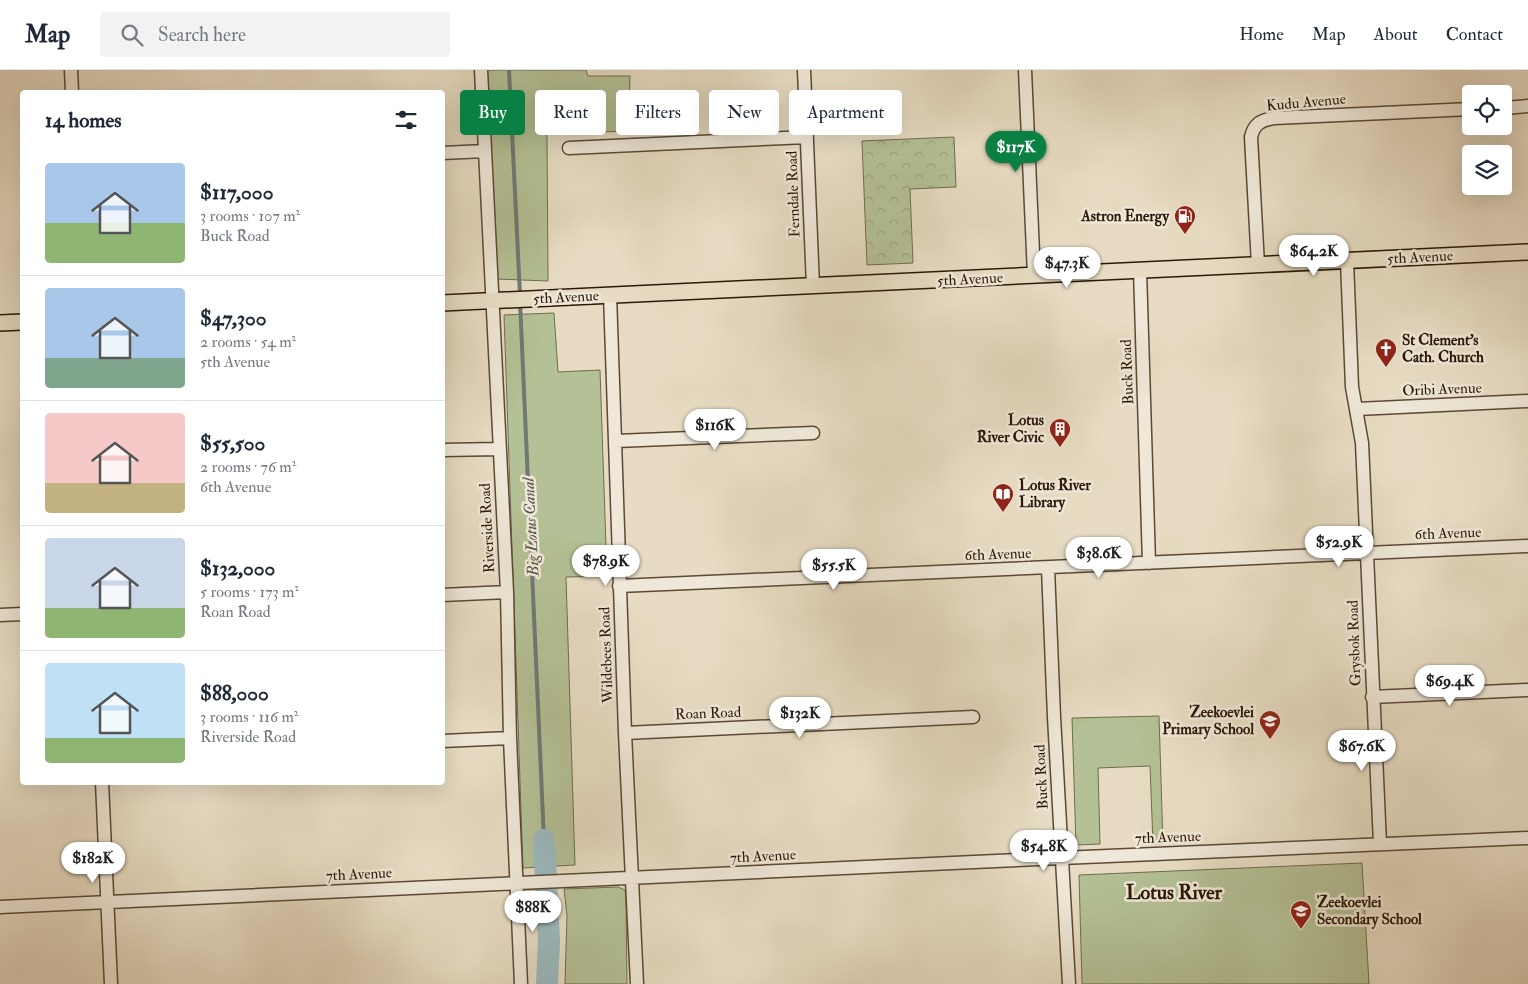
<!DOCTYPE html>
<meta charset="utf-8">
<style>
:root{--surface:#fff;--page:#f2f2f3;--text:#1f2937;--muted:#747a83;--line:#e0e1e3;--accent:#0b8043}
body{margin:0;font-family:"IM FELL Double Pica",serif;background:var(--page);color:var(--text);height:100vh;display:flex;flex-direction:column;font-size:19px;white-space:nowrap}
*{box-sizing:border-box;margin:0}
p{font-size:16px;color:var(--muted)}
.icon{flex:none;width:28px;height:28px;fill:none;stroke:currentColor;stroke-width:2;stroke-linecap:round;stroke-linejoin:round}
.map{position:relative;flex:1;overflow:hidden}
.sheet{position:absolute;left:20px;top:20px;width:425px;height:695px;display:flex;flex-direction:column;background:var(--surface);border-radius:5px;box-shadow:0 5px 20px #0002}
.sheet>*{flex:none}
.top-card{position:absolute;left:460px;top:20px;width:475px;height:45px;display:flex;gap:10px}
.tools{position:absolute;left:1462px;top:15px;display:grid;gap:10px}
.tools a{display:grid;place-items:center;width:50px;height:50px;border-radius:5px;background:var(--surface);box-shadow:0 5px 20px #0002;font-size:25px}
.price{position:absolute;translate:-50% -42px;padding:0 11px;border-radius:18px;background:#fff;color:#222;font-size:16px;line-height:32px;filter:drop-shadow(0 1px 2px #0008)}
.price::after{content:'';position:absolute;left:50%;top:30px;width:15px;height:11px;margin-left:-8px;background:inherit;clip-path:polygon(0 0,100% 0,50% 100%)}
.price.current{background:var(--accent);color:#fff}
ul{padding:0;list-style:none}
li{display:flex;align-items:center;gap:15px;height:125px;padding:0 25px}
li+li{border-top:1px solid var(--line)}
li span{display:grid;place-items:center;flex:none;width:140px;height:100px;border-radius:5px;color:#555}
li>.icon{margin-inline-start:auto}
span .icon{width:60px;height:60px;fill:#fffc;stroke-width:1}
li b{font-size:21px}
h2{display:flex;justify-content:space-between;align-items:center;height:60px;padding:0 25px;font-size:21px}
.chip{padding:0 18px;border-radius:5px;background:var(--surface);box-shadow:0 5px 20px #0002;font-size:18px;line-height:45px}
.chip.current{background:var(--accent);color:#fff}
header{display:flex;align-items:center;gap:30px;box-sizing:border-box;height:70px;padding:0 25px;background:var(--surface);border-bottom:1px solid var(--line)}
header strong{font-size:24px}
nav{display:flex;gap:28px;margin-inline-start:auto;font-size:18px}
.search{width:350px;height:45px;background:var(--page);display:flex;align-items:center;gap:12px;box-sizing:border-box;padding:0 18px;border-radius:5px;color:var(--muted);font-size:19px}
.map>svg:first-child{display:block}
.grass{fill:#b4c095;stroke:#706c4e}
.forest{fill:url(#forest-crowns);stroke:#706c4e}
.lines{fill:none;stroke-linecap:round;stroke-linejoin:round}
.stream{stroke:#6f7974;stroke-width:4}
.river{stroke:#9bb9be;stroke-width:22}
.minor-casing{stroke:#5b4935;stroke-width:15}
.major-casing{stroke:#2c1806;stroke-width:18}
.minor{stroke:#efe8d8;stroke-width:12}
.major{stroke:#e7dcc3;stroke-width:15}
.labels{text-anchor:middle;stroke-width:5;stroke-linejoin:round;paint-order:stroke}
.street-label{font-size:15px;fill:#2c1806;stroke:#efe8d8}
.poi-label{font-size:15px;font-weight:bold;fill:#2c1806;stroke:#efe8d8;text-anchor:end}
.water-label{font-size:16px;font-style:italic;fill:#535046;stroke:#efe8d8}
.district-label{font-size:20px;font-weight:bold;fill:#2c1806;stroke:#efe8d8}
</style>
<header>
<strong>Map</strong>
<div class="search"><svg class="icon" aria-label="search" viewBox="0 0 24 24"><circle cx="10" cy="10" r="6"/><path d="M15 15l6 6"/></svg>Search here</div>
<nav><a>Home</a><a>Map</a><a>About</a><a>Contact</a></nav>
</header>
<div class="map">
<svg width="1528" height="914" viewBox="0 0 1528 914">
<defs>
<pattern id="forest-crowns" width="20" height="18" patternUnits="userSpaceOnUse" patternTransform="scale(1.25)"><rect width="20" height="18" fill="#b4c095"/><path d="M2 6a3 3 0 1 1 6 0M12 15a3 3 0 1 1 6 0" fill="none" stroke="#9ba47f"/></pattern>
</defs>
<rect width="100%" height="100%" fill="#e7dcc3"/>
<filter id="stains"><feTurbulence type="fractalNoise" baseFrequency=".004" numOctaves="4"/><feColorMatrix values="0 0 0 0 .2 0 0 0 0 .09 0 0 0 0 .02 0 0 0 .5 -.17"/></filter>
<radialGradient id="worn" r=".72"><stop offset=".6" stop-color="#630" stop-opacity="0"/><stop offset="1" stop-color="#630" stop-opacity=".3"/></radialGradient>
<path class="grass" d="M487,0h99l2,6h42l-2,55 -81,3 1,147 -51,-2z
M554,243l4,59 42,-2 7,206 -41,1 9,288 -52,3 -19,-553z
M1159,646l4,128h-10l-3,-78 -52,2 2,76 -24,1 -4,-127z
M1362,793l7,121h-287l-3,-109z
M618,817l7,3 1,10 1,84h-62l2,-68 -3,-27z"/>
<path class="forest" d="M954,67l2,50 -46,2 3,74 -46,2 -5,-124z"/>
<g class="lines">
<path class="stream" d="M509,0l11,225
M520,232l24,538"/>
<path class="river" d="M544,770l5,101 -2,43"/>
<g class="minor-casing">
<path id="minor" d="M71,0l1,22
M481,0l26,522 3,146 11,246
M804,0l9,216
M1025,0l9,205
M1504,38l24,-2
M569,78l238,-11
M442,83l43,-2
M1347,191l5,126 10,56 18,401
M1258,195l-7,-128c3,-13 10,-17 23,-19l197,-9
M1140,200l9,293
M610,225l15,438 12,251
M1357,339l171,-8
M616,371l197,-8
M442,380l57,-1
M1048,498l6,149 15,267
M619,516l909,-40
M442,525l65,-3
M0,545l22,-1
M1372,627l156,-7
M625,663l348,-16
M442,671l68,-3
M102,712l9,202
M0,837l1061,-49 467,-20"/>
</g>
<g class="major-casing">
<path id="major" d="M442,233l1086,-51
M0,253l22,-1"/>
</g>
<use href="#minor" class="minor"/>
<use href="#major" class="major"/>
</g>
<defs>
<g id="fuel-pin" transform="scale(1.125)"><path d="M0 17L-7.5 6A9.5 9.5 0 1 1 7.5 6Z" fill="#8f2418" stroke="#efe8d8"/><path d="M-5.5-6h7V0h2V4h1.3V-2.5L3-4.5l.8-.8L6-3V5H2.5V1h-1V6h-7ZM-4.2-4.7v3.2H.2V-4.7Z" fill="#fff"/></g>
<g id="church-pin" transform="scale(1.125)"><path d="M0 17L-7.5 6A9.5 9.5 0 1 1 7.5 6Z" fill="#8f2418" stroke="#efe8d8"/><path d="M-1.2-6h2.4v3.5h3.3v2.4h-3.3V6h-2.4V-.1h-3.3v-2.4h3.3Z" fill="#fff"/></g>
<g id="building-pin" transform="scale(1.125)"><path d="M0 17L-7.5 6A9.5 9.5 0 1 1 7.5 6Z" fill="#8f2418" stroke="#efe8d8"/><path d="M-4-6H4V6H1V3H-1V6H-4ZM-2.5-4.3h1.7v1.8h-1.7ZM.8-4.3h1.7v1.8H.8ZM-2.5-1h1.7V.8h-1.7ZM.8-1h1.7V.8H.8Z" fill="#fff"/></g>
<g id="library-pin" transform="scale(1.125)"><path d="M0 17L-7.5 6A9.5 9.5 0 1 1 7.5 6Z" fill="#8f2418" stroke="#efe8d8"/><path d="M-6-4Q-3-5.5-.7-3.5V5Q-3 3-6 4ZM6-4Q3-5.5 .7-3.5V5Q3 3 6 4Z" fill="#fff"/></g>
<g id="school-pin" transform="scale(1.125)"><path d="M0 17L-7.5 6A9.5 9.5 0 1 1 7.5 6Z" fill="#8f2418" stroke="#efe8d8"/><path d="M0-5L7-2L0 1L-7-2ZM-4 1L0 2.5L4 1V4Q0 6-4 4Z" fill="#fff"/></g>
</defs>
<g fill-rule="evenodd">
<use href="#fuel-pin" x="1185" y="146"/>
<use href="#church-pin" x="1386" y="279"/>
<use href="#building-pin" x="1060" y="359"/>
<use href="#library-pin" x="1003" y="424"/>
<use href="#school-pin" x="1270" y="651"/>
<use href="#school-pin" x="1301" y="841"/>
</g>
<g class="labels">
<g class="street-label">
<text transform="translate(1306 32) rotate(-5)" y="5">Kudu Avenue</text>
<text transform="translate(793 124) rotate(-92)" y="5">Ferndale Road</text>
<text transform="translate(1420 187) rotate(-3)" y="5">5th Avenue</text>
<text transform="translate(970 209) rotate(-3)" y="5">5th Avenue</text>
<text transform="translate(566 227) rotate(-3)" y="5">5th Avenue</text>
<text transform="translate(1127 302) rotate(-92)" y="5">Buck Road</text>
<text transform="translate(1442 319) rotate(-2)" y="5">Oribi Avenue</text>
<text transform="translate(487 458) rotate(-93)" y="5">Riverside Road</text>
<text transform="translate(1448 463) rotate(-2)" y="5">6th Avenue</text>
<text transform="translate(998 484) rotate(-2)" y="5">6th Avenue</text>
<text transform="translate(1354 573) rotate(-92)" y="5">Grysbok Road</text>
<text transform="translate(606 585) rotate(-92)" y="5">Wildebees Road</text>
<text transform="translate(708 643) rotate(-2)" y="5">Roan Road</text>
<text transform="translate(1041 707) rotate(-93)" y="5">Buck Road</text>
<text transform="translate(1168 767) rotate(-2)" y="5">7th Avenue</text>
<text transform="translate(763 786) rotate(-3)" y="5">7th Avenue</text>
<text transform="translate(359 804) rotate(-3)" y="5">7th Avenue</text>
</g>
<g class="poi-label">
<text x="1169" y="151">Astron Energy</text>
<text x="1402" y="275" text-anchor="start">St Clement's<tspan x="1402" dy="17">Cath. Church</tspan></text>
<text x="1044" y="355">Lotus<tspan x="1044" dy="17">River Civic</tspan></text>
<text x="1019" y="420" text-anchor="start">Lotus River<tspan x="1019" dy="17">Library</tspan></text>
<text x="1254" y="647">Zeekoevlei<tspan x="1254" dy="17">Primary School</tspan></text>
<text x="1317" y="837" text-anchor="start">Zeekoevlei<tspan x="1317" dy="17">Secondary School</tspan></text>
</g>
<g class="water-label">
<text transform="translate(530 457) rotate(-93)" y="6">Big Lotus Canal</text>
</g>
<g class="district-label">
<text x="1174" y="829">Lotus River</text>
</g>
</g>
<rect width="100%" height="100%" filter="url(#stains)"/>
<rect width="100%" height="100%" fill="url(#worn)"/>
</svg>
<div class="tools">
<a><svg class="icon" aria-label="locate" viewBox="0 0 24 24"><circle cx="12" cy="12" r="6"/><path d="M12 2v4M12 18v4M2 12h4M18 12h4"/></svg></a>
<a><svg class="icon" aria-label="layers" viewBox="0 0 24 24"><path d="M12 4l9 5-9 5-9-5zM3 14l9 5 9-5"/></svg></a>
</div>
<b class="price current" style="left:1016px;top:103px">$117K</b>
<b class="price" style="left:1314px;top:207px">$64.2K</b>
<b class="price" style="left:1067px;top:219px">$47.3K</b>
<b class="price" style="left:715px;top:381px">$116K</b>
<b class="price" style="left:1339px;top:498px">$52.9K</b>
<b class="price" style="left:1099px;top:509px">$38.6K</b>
<b class="price" style="left:606px;top:517px">$78.9K</b>
<b class="price" style="left:834px;top:521px">$55.5K</b>
<b class="price" style="left:1450px;top:637px">$69.4K</b>
<b class="price" style="left:800px;top:669px">$132K</b>
<b class="price" style="left:1362px;top:702px">$67.6K</b>
<b class="price" style="left:1044px;top:802px">$54.8K</b>
<b class="price" style="left:93px;top:814px">$182K</b>
<b class="price" style="left:533px;top:863px">$88K</b>
<div class="top-card">
<a class="chip current">Buy</a>
<a class="chip">Rent</a>
<a class="chip">Filters</a>
<a class="chip">New</a>
<a class="chip">Apartment</a>
</div>
<section class="sheet">
<h2>14 homes<svg class="icon" aria-label="filters" viewBox="0 0 24 24"><path d="M4 7h16M4 17h16"/><circle cx="9" cy="7" r="2"/><circle cx="15" cy="17" r="2"/></svg></h2>
<ul>
<li><span style="background:linear-gradient(#a9c7e8 60%,#8fb573 0)"><svg class="icon" aria-label="home" viewBox="0 0 24 24"><path d="M3 11l9-7 9 7M6 9v11h12V9"/></svg></span><div><b>$117,000</b><p>3 rooms · 107 m²</p><p>Buck Road</p></div></li>
<li><span style="background:linear-gradient(#a9c7e8 70%,#7fa58c 0)"><svg class="icon" aria-label="home" viewBox="0 0 24 24"><path d="M3 11l9-7 9 7M6 9v11h12V9"/></svg></span><div><b>$47,300</b><p>2 rooms · 54 m²</p><p>5th Avenue</p></div></li>
<li><span style="background:linear-gradient(#f6c9c9 70%,#c2b280 0)"><svg class="icon" aria-label="home" viewBox="0 0 24 24"><path d="M3 11l9-7 9 7M6 9v11h12V9"/></svg></span><div><b>$55,500</b><p>2 rooms · 76 m²</p><p>6th Avenue</p></div></li>
<li><span style="background:linear-gradient(#c9d6e8 70%,#8fb573 0)"><svg class="icon" aria-label="home" viewBox="0 0 24 24"><path d="M3 11l9-7 9 7M6 9v11h12V9"/></svg></span><div><b>$132,000</b><p>5 rooms · 173 m²</p><p>Roan Road</p></div></li>
<li><span style="background:linear-gradient(#bfe0f5 75%,#8fb573 0)"><svg class="icon" aria-label="home" viewBox="0 0 24 24"><path d="M3 11l9-7 9 7M6 9v11h12V9"/></svg></span><div><b>$88,000</b><p>3 rooms · 116 m²</p><p>Riverside Road</p></div></li>
</ul>
</section>
</div>
